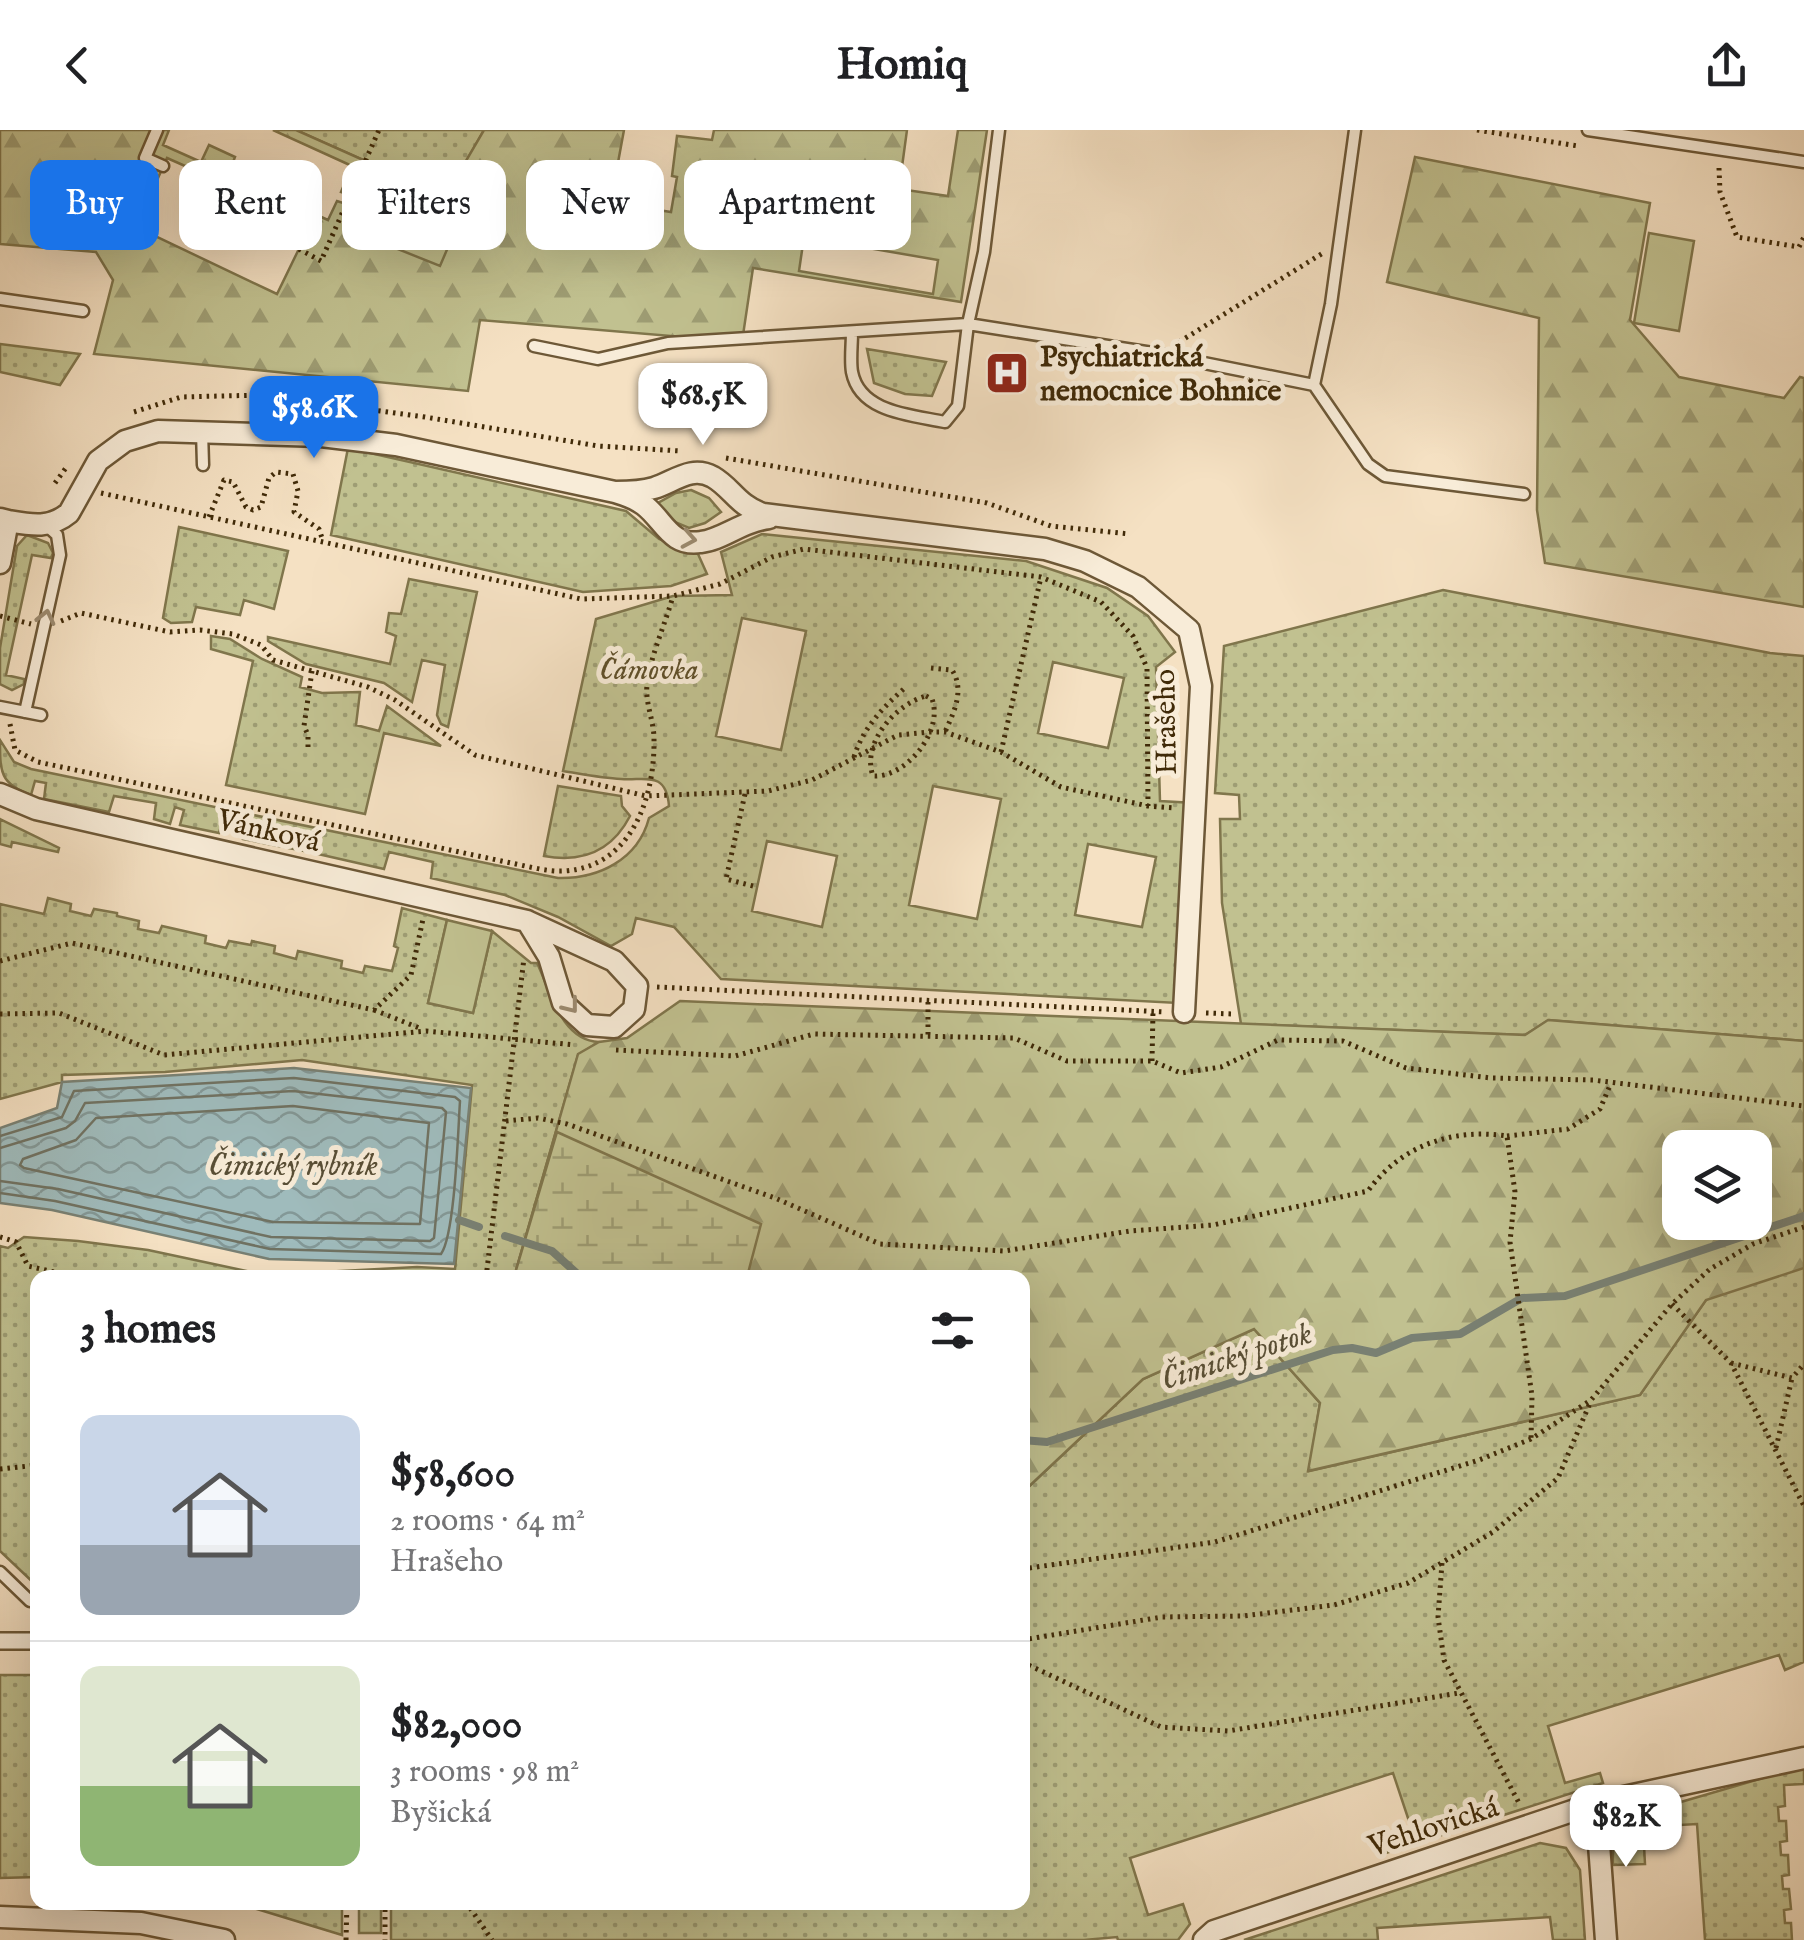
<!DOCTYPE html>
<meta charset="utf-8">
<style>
:root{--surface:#fff;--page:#f6f6f6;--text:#202124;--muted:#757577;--line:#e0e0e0;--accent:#1a73e8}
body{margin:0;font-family:"IM FELL English",serif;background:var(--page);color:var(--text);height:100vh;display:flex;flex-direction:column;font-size:38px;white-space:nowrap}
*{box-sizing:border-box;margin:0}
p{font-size:32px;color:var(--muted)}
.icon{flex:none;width:55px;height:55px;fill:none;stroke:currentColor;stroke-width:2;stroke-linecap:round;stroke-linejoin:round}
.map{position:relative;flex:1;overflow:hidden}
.side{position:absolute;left:30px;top:1140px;width:1000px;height:640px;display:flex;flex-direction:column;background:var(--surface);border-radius:20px;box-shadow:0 10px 40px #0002}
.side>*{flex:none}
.banner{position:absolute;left:30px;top:30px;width:1000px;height:90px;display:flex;gap:20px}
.tools{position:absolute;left:1662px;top:1000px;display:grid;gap:20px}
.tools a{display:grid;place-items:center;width:110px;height:110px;border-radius:20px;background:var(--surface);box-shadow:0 10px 40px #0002;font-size:50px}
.price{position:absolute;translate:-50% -85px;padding:0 22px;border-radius:20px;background:#fff;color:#222;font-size:32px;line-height:65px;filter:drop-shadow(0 2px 5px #0008)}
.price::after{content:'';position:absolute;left:50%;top:60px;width:30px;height:22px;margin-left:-15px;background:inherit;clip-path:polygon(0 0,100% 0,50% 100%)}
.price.active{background:var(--accent);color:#fff}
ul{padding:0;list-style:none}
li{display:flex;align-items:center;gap:30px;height:250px;padding:0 50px}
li+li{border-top:2px solid var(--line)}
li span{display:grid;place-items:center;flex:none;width:280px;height:200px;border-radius:20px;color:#555}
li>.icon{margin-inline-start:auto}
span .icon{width:120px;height:120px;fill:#fffc;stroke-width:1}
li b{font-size:42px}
h2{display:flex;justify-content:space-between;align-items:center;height:120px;padding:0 50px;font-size:42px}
.pill{padding:0 35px;border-radius:20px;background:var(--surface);box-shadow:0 10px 40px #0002;font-size:35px;line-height:90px}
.pill.active{background:var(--accent);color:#fff}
header{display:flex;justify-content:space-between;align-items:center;height:130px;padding:0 50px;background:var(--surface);font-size:45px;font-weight:800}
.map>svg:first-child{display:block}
.green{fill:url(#green-dots);stroke:#80764c;stroke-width:2.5;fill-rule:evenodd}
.forest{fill:url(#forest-firs);stroke:#80764c;stroke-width:2.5;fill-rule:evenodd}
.wetland{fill:url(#wetland-marsh);stroke:#80764c;stroke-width:2.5}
.pitch{fill:#c1c190;stroke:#80764c;stroke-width:2.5}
.water{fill:url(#water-waves);stroke:#798174;stroke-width:2.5}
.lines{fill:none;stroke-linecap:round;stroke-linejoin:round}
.shore{stroke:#707262;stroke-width:2.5}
.stream{stroke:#798174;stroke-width:8}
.service-casing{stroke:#6d5837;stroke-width:15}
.pedestrian-casing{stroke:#6d5837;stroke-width:20}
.minor-casing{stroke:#6d5837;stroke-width:25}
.path{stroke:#402a08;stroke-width:5;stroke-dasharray:2.5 5;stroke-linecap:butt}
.service{stroke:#f8ecd8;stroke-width:10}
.pedestrian{stroke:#f8ecd8;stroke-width:15}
.minor{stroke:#f8ecd8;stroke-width:20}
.oneway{stroke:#9c8b70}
.labels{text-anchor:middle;stroke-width:10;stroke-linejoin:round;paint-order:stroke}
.poi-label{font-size:30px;font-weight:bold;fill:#402a08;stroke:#f8ecd8;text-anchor:start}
.park-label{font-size:30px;font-style:italic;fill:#60502a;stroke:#f8ecd8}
.street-label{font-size:30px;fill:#402a08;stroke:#f8ecd8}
.water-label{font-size:32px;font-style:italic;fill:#584e35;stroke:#f8ecd8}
</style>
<header><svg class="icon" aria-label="back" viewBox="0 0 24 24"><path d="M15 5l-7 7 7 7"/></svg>Homiq<svg class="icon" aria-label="share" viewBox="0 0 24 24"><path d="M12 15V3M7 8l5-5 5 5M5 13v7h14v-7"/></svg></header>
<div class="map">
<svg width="1804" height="1810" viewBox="0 0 1804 1810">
<defs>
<pattern id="green-dots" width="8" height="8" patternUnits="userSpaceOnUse" patternTransform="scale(2.5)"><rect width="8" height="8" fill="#c1c190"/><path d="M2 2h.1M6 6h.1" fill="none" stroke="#9e9d74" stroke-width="1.8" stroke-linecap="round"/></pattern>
<pattern id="forest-firs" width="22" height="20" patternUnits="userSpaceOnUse" patternTransform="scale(2.5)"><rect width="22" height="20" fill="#c1c190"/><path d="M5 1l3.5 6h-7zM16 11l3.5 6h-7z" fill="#9e9d74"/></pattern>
<pattern id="wetland-marsh" width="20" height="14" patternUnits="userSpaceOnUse" patternTransform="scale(2.5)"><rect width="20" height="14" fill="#c1c190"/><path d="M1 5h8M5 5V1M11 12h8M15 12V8" fill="none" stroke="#9e9d74"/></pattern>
<pattern id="water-waves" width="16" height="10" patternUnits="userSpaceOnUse" patternTransform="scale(2.5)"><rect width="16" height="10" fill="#9fbbbc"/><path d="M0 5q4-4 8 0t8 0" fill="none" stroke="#839897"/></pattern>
</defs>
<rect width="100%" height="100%" fill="#f5e1c3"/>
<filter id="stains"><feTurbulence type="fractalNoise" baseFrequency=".002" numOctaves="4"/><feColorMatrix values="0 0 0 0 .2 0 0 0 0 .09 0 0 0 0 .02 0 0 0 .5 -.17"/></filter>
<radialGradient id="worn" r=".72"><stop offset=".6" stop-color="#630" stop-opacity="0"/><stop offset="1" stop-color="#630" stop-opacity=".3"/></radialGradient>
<path class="green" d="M296,0h188l-27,48 -67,-6z
M0,214l80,10 -20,31 -60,-13z
M867,219l79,13 -14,34 -27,-2 -31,-11z
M348,318l278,63 33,28 39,15 9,20 -36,12 -88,6 -252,-57z
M691,360l18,8 12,14 -16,11 -16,5 -19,-8 -12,-17 18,-10z
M179,397l109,24 -14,58 -30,-9 -4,15 -44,-8 -4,15 -21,1 -8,-5z
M762,404l264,27 81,27 41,28 27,36 -19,15 4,134 34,2 -16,200 -457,-24 -47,-52 -38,-9 -4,16 -21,12 -53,-29 -53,-22 -74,-17 2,-16 -44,-10 -5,17 -66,-15 3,-17 -14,-2 -3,16 -61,-12 2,-16 -22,-5 -4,15 -39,-8 4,-15 -9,-3 -5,17 -16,-5 2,-16 -42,-7 -5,16 -65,-13 2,-16 -11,-2 -4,14c-31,-11 -31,-23 -31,-55l14,22 17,7 527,109c40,1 80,-18 91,-60l20,-12c-3,-36 -24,-25 -48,-27 -20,-1 -39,-5 -58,-8l33,-152 77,-23 59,-1 -11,-43zM742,488l64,13 -25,119 -65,-14zM1053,532l71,16 -16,70 -70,-15zM933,656l68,13 -24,120 -68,-14zM767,711l70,15 -15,71 -70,-16zM1088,714l68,13 -14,70 -67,-12z
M27,405l21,8 5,10 -2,5 -19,-3 -26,120 18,4v5l-12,6 -12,-6v-36l17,-102z
M409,449l68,13 -29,135 -7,-3 -4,-9 8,-50 -23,-5 -10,42 -28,-19 -78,-19 -38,-23v-4l122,27 6,-28 -10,-4 3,-19 12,1z
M1443,460l327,63 34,3v385l-255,-21 -24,15 -284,-11 -19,-121 -2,-84h20l-1,-24 -24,-2 9,-147z
M211,506l19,3 32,20 40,18 -2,10 22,6 38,-1 -4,33 23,6 8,-25 54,40 -57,-13 -19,81 -139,-29 27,-124 -42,-12z
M558,656l63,10 1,10 8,10c-18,35 -48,47 -86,40z
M0,689l59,29 -1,4 -46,-10 -1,5 -11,-3z
M48,768l23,6 -1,7 21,5 3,-7 23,4v3l22,5 -1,8 21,4 3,-7 44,10 -1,7 21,5 3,-7 22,4 1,-4 23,5 -1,7 22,6 2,-8 44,10 -1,7 22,5 2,-7 27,5 6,-23 -4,-2 8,-38 45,12 -19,83 45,10 19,-82 39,32h6c14,29 24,77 62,79l-21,13 -64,222 -476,1 -1,308 -37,-35v-305l8,2 16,-11 54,4 70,9 117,25 152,-8 38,2 17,-184 -170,-25 -137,12 -103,3v7l-62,17v-195l44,10z
M1804,1083v449l-19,8 -6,-15 -231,71 17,57 35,-10 3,10 -220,71 -4,-13 33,-11 -19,-57 -263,85 18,57 35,-11 7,20 -12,16h-60l-1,-3 -33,3h-693v-37l631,-1 1,-410 120,-113 111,-50 66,74 -11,68 331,-76 66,-95z
M0,1545h37v202l-37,1z
M1804,1636v18l-20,1 1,21 -7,1 1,14h7l1,20 -7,1 1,13h7l1,20 -7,1 1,13h6l2,20 -7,1 1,13h6l1,17h-87l-8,-116 -54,3 2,37 -32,1c-1,-23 2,-34 20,-49z
M1540,1713l26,5 14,22 5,70h-32l-3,-23 -173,11 1,12h-134z
M237,1773h105v32z
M359,1773h22v30h-22z"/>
<path class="forest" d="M0,0h169l-6,15 38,17 8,-17 26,12 -5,13 35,16 6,-12 26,11 -7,18 38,17 9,-19 6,2 4,-9 -6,-2 11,-26 -79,-36h23l94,42 66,6 28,-48h140l-7,38h-5l-5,34 64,10 6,-35 -5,-1 5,-40 35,4 2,-10h193l-8,59 49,7 10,-66h29l-26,172 -208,-34 -11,74 -262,-22 -12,71 -374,-37 19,-74 -17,-28 -96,-8zM167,28l145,64 -35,72 -141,-67zM804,107l134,23 -5,34 -134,-23z
M1415,27l235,46 -20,117 49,57 105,21 16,-21 4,1v229l-259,-44 -8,-53 2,-192 -152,-36z
M680,871l845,34 23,-15 256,21v227l-98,32 -66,95 -332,76 12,-68 -66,-74 -111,50 -120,113 -1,-214h-508l64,-224 21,-12 28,-4zM1680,1018h75v74h-75z"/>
<path class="wetland" d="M557,1002l204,92 -14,53h-233z"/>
<path class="pitch" d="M385,67l72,29 -17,40 -72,-29z
M1649,103l45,8 -15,90 -45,-8z
M447,790l45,11 -19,82 -45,-10z"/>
<path class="water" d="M294,938l177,20 -17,176 -185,-5 -217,-49 -52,-7v-75l57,-20 5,-26z"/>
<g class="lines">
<path class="shore" d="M293,976l136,17 -9,101 -147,-2 -249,-54 -4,-3 3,-6 53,-19 20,-22z
M0,1006l62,-19 12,-26 220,-13 161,19 5,4c-2,30 -5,134 -19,153l-171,-5 -215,-48 -55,-8
M0,1018l66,-20 9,-7 10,-18 208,-12 149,17 4,4 -12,126 -4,3 -159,-4 -213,-48 -58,-8"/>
<path class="stream" d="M459,1090l20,7
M505,1106l47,15 30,27
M1022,1310l25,2 286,-92 19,-2 24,5 36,-15 48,-4 62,-36 43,-2 239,-80"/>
<g class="service-casing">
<path id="service" d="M157,0l-12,28 18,8
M1588,0l216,32
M0,169l83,12
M852,202c0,13 -2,28 0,40 8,41 60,43 93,50l13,-16 10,-82 16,-72 15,-122
M534,216l64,13 70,-16 300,-19 191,30 155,31 54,79 17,12 139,18
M1314,255l17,-81 24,-174
M202,301l1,34
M0,577l41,8
M25,582l35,-157 -3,-20 -11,-10
M0,1442l30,29"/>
</g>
<g class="pedestrian-casing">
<path id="pedestrian" d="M0,1511h38"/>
</g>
<g class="minor-casing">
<path id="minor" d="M615,362c13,0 26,0 39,-4 20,-6 37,-23 59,-11 19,11 24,28 50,37l282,35 40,12 53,26 51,43 12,56 -17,326
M0,389l8,2 -8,42
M8,391c23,4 42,8 61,-8l29,-52 27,-20 33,-10 163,5 75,9 219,47c10,3 20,6 29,13 20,15 26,42 57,37 21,-2 41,-21 68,-24
M0,664l36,15 491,112 87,40 23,25 -3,23 -20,18 -27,-2 -24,-22 -14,-46 -22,-36
M1596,1673l10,137
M0,1787l141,6 83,17
M1204,1810l10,-9 382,-128 208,-45"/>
</g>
<path class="path" d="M1477,0l101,16
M1719,38l1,24 17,45 62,10 5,-10
M299,119l22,12 58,-131
M1179,212l144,-89
M134,282l47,-15 81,-2 163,22 173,29 83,5
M726,328l261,45 64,23 78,8
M55,353l13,-18
M101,363l480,106 92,-3 47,-12 52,-27 32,-8 237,28 60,25 32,34 14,32 1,138
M209,387l15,-37 9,2 13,25 7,3 8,-3 8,-29 7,-6 17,2 5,17 -4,21 25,17 4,12
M0,486l31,8
M61,491l20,-8 89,19 30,-2 33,4 28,11 12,15 95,27 27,13 80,55 171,41 122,-5 44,-11 86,-45 32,-3h15l56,20 60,35 87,19 27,2
M931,538l21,2c13,20 2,42 -7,62
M926,566l6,3c12,32 -26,79 -59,77 -12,-33 23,-72 53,-80z
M10,594l5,26 23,12 473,101c16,3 36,9 53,8 68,-4 91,-74 90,-132 0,-18 -9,-36 -7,-54 2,-25 19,-63 26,-89
M308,617v-12l-4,-9 8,-55
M1001,622l40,-175
M854,627c9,-29 29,-50 52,-70
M745,664l-19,85 31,8
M0,831l72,-18 302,67 37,-35 12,-56
M657,857l508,25
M928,872v35
M374,880l48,19
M1206,883l27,1
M0,884l59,-1 105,42 262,-24 149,14
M616,920l119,6 79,-22 200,4 53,23h85l29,12 40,-6 57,-27 65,1 63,27 85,10 102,2 211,26
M1152,931l1,-50
M506,991l32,-3 29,6 208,74 105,46 124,7 126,-20 83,-6 155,-34c33,-46 85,-63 139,-55l8,56 -5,50 22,154 -1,43
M1507,1006l61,-7 32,-20 11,-26
M0,1107l16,5 12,24 52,12
M486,1148l38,-320
M1672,1174l59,59 73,143
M1731,1233l61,15 12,-14
M1776,1318l16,-70
M0,1339l38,-4
M1442,1433l-4,54 6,43 76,145
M1022,1439l193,-27 264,-82 52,-21 60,-39 81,-96 38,-35 43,-25 51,-17
M1022,1510l140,-23 81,-1 91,-11 74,-22 85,-51 65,-54 32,-75
M1022,1532l139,65 67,4 231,-38
M385,1772v38
M466,1772l26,38
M346,1810l1,-38"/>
<use href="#service" class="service"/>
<use href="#pedestrian" class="pedestrian"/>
<use href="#minor" class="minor"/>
</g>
<defs><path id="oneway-chevron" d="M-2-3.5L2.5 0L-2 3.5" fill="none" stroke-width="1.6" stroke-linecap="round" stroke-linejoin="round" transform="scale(2.5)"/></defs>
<g class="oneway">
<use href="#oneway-chevron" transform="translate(689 409) rotate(10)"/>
<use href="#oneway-chevron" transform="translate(46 487) rotate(-77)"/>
<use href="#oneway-chevron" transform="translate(571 876) rotate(52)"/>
</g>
<defs>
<g id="hospital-square" transform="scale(2.25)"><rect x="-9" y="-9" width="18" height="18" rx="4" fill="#8f2418" stroke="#f8ecd8"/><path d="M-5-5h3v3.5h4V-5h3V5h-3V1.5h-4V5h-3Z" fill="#fff"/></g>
</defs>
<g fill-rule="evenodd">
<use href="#hospital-square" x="1007" y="243"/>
</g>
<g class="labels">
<g class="poi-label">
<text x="1040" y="236">Psychiatrická<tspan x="1040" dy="34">nemocnice Bohnice</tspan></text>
</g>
<g class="park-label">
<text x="649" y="549">Čámovka</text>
</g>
<g class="street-label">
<text transform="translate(1165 592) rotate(-91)" y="10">Hrašeho</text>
<text transform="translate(269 700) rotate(13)" y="10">Vánková</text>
<text transform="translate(1433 1696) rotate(-18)" y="10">Vehlovická</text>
</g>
<g class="water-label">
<text x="293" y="1045">Čimický rybník</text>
<text transform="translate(1236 1225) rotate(-18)" y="11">Čimický potok</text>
</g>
</g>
<rect width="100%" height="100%" filter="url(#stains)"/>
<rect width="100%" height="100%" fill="url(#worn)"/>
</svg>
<div class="tools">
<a><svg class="icon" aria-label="layers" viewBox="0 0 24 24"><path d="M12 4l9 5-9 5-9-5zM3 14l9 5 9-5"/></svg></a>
</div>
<b class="price" style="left:703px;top:318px">$68.5K</b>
<b class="price active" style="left:314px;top:331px">$58.6K</b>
<b class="price" style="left:1626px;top:1740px">$82K</b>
<div class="banner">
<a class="pill active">Buy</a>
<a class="pill">Rent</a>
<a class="pill">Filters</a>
<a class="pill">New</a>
<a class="pill">Apartment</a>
</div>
<section class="side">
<h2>3 homes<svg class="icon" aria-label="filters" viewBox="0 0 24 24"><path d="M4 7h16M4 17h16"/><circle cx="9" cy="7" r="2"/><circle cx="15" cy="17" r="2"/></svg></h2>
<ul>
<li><span style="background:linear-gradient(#c9d6e8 65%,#9aa5b1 0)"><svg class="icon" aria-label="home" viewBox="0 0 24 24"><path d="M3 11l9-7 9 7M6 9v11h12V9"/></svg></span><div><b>$58,600</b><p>2 rooms · 64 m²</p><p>Hrašeho</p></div></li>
<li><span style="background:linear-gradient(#dfe7d0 60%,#8fb573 0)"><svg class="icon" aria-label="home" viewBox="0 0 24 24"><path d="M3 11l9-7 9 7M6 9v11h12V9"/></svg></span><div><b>$82,000</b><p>3 rooms · 98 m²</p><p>Byšická</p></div></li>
</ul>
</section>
</div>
